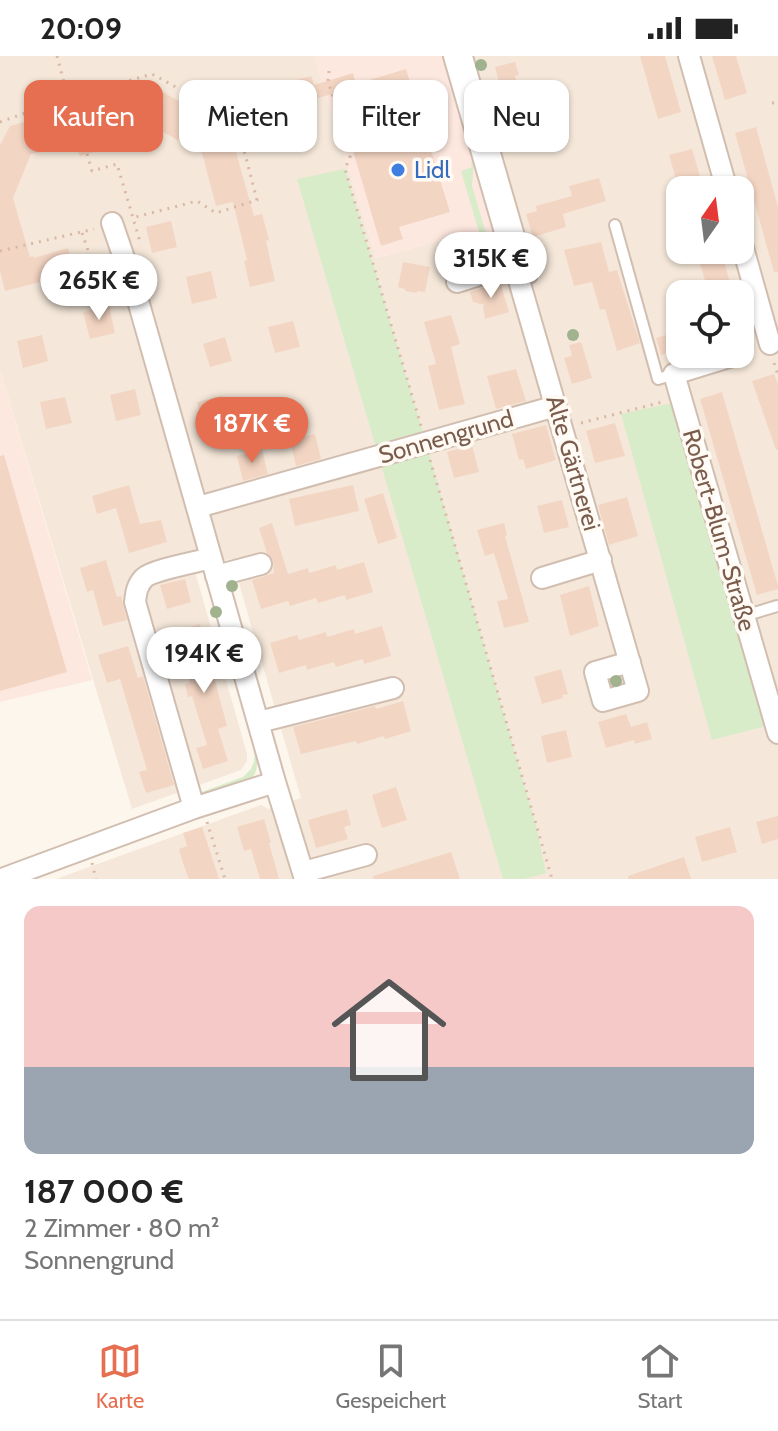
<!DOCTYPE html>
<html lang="de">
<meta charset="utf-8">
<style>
:root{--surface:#fff;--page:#f2f2f2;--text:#222;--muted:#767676;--line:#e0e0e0;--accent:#e76f51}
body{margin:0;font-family:Cabin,sans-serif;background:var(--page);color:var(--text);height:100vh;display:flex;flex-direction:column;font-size:30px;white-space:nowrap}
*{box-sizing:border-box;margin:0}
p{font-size:26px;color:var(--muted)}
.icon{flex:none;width:44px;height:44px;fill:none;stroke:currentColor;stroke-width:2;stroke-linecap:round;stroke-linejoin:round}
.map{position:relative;height:823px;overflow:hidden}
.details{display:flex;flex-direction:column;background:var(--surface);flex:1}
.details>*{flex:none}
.guide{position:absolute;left:24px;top:24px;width:730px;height:72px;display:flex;gap:16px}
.needle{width:52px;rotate:14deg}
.tools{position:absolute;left:666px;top:120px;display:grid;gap:16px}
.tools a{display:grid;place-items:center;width:88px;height:88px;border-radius:16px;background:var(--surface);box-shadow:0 2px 6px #0004;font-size:40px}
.price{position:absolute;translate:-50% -68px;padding:0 18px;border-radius:28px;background:#fff;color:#222;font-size:26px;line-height:52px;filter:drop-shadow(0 2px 4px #0008)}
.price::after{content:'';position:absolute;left:50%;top:48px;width:24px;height:18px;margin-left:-12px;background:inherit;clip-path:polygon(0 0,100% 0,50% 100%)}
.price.on{background:var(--accent);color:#fff}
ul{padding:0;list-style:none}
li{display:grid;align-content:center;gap:16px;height:424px;padding:0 24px}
li span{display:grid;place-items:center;height:248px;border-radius:16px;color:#555}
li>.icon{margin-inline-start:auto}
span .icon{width:144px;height:144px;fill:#fffc;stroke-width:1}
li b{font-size:34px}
.tag{padding:0 28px;border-radius:16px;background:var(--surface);box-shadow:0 2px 6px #0004;font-size:28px;line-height:72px}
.tag.on{background:var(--accent);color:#fff}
.status{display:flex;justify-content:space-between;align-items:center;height:56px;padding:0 40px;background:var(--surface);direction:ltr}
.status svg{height:22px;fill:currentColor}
.menu{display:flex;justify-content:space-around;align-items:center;height:112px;border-top:2px solid var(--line);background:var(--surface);font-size:22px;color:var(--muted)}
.menu a{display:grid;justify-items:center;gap:4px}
.menu .on{color:var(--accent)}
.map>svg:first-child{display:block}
.residential{fill:#f5e8da;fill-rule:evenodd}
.commercial{fill:#fde8e0}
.green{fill:#d8ecc9}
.building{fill:#f3d5c3}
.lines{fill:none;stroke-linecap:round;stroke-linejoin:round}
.service-casing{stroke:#d1beb0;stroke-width:14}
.minor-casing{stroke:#d1beb0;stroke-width:24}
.path{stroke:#d9b8a5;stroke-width:3;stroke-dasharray:2 6;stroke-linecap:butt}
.service{stroke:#fff;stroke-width:10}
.minor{stroke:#fff;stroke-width:20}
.tree{fill:#a0b28e}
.shop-dot{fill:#3f7fe0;stroke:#fffaf3;stroke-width:3}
.labels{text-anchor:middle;stroke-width:7;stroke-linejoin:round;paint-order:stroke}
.shop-label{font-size:24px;fill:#366cbe;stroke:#fffaf3;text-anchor:start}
.street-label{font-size:24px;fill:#7a5c4d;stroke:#fffaf3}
</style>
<div class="status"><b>20:09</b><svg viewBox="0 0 49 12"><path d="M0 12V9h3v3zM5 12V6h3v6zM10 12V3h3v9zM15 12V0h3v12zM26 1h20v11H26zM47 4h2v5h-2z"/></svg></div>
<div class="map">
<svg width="778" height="823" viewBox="0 0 778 823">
<rect width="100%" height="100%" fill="#fdf6ec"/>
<path class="residential" d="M0,0h314l62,202 73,-20 10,30 4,-212h315v823h-722l205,-74 7,4 33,-11 -69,-239 -38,9 53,186v7l-6,9 -109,39 -132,-439zM680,134h60v60h-60zM680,238h60v60h-60z"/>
<path class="commercial" d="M314,0h149l57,195 -62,17 -9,-30 -73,20z
M0,314l92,310 -92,22z"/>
<path class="green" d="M471,105h3l-2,25 21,71 -6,2 -26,-88 11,-4z
M345,113l81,274 110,383 10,47 -22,6h-21l-206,-700z
M672,347l94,323 -54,14 -91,-326z
M240,631c5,19 25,73 14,88 -8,11 -39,18 -52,22l-3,-4 44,-16 8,-8 3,-7 1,-11 -19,-63z"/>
<path class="building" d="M640,0h25l16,56 -23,7z
M712,0h24l11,37 -22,7z
M515,6l4,13 -4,1 9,33 -24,6 -7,-23 8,-2 -6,-23z
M406,13l44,143 -51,15 4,12 -22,7 -45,-153 -33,9 3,11 -18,5 -9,-33 32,-9 3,9 39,-12 3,11z
M151,29l79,46 24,85 8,-2 7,26 -3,1 9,40 -25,6 -6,-26 3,-1 -14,-58 -17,4 -14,-53 -54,-29 -55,14 4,13 -10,3 -7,2 -5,-12 -44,10 -18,44 17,59 3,-1 1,2 34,-10 6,23 -34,9v2l-35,9 -5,-20v-126l10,-19 49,-14 7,-9 14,-4 10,5z
M756,71l22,80v65h-4l-39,-139z
M692,93l12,41h-25l-10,-35z
M599,122l7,23 -43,13 3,13 -33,10 -7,-23 11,-3 -1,-5 36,-10 -3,-10z
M171,165l6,26 -25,6 -6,-26z
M601,186l8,30 8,-2 23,73 -23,8 -12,-42 -5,1 -8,-28 -18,4 -10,-36z
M696,194h25l12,44h-24z
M403,206l27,5 -5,25 -8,-1v2l-12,-2v-2l-7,-2z
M211,215l6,27 -25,6 -6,-27z
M500,226l9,30 -24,7 -2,-13 2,-1 -12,-3 -3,-10z
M109,250l6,27 -25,6 -7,-27z
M451,259l9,29 -9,3 14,57 -26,6 -11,-44 8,-2 -12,-42z
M293,265l7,26 -25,6 -7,-26z
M680,275v18l-19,6 -5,-17z
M42,279l6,26 -25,7 -6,-27z
M225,281l7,24 -22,6 -7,-23z
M581,286l11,36 -20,6 -8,-26 8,-2 -3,-11z
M516,313l10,32 -30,8 -9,-33z
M774,318l4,10v66h-2l-24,-69z
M135,333l6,26 -25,6 -6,-26z
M722,336l56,194v3l-21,6 -57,-196z
M222,340l7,27 -25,6 -7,-27z
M65,341l7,26 -26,6 -6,-27z
M615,367l10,33 -30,7 -9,-32z
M546,369l10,35 -30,9 -3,-10 -4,1 -7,-26z
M315,378l6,25 -25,7 -6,-26z
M472,389l7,27 -25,6 -7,-26z
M262,394l6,24 -25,7 -6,-25z
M4,399l63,217 -67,19v-235z
M129,429l11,39 21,-4 6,22 -38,11 -13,-45 -19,6 -5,-18z
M353,429l6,26 -64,15 -6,-27z
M383,437l14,45 -19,6 -14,-45z
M627,441l11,39 -29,9 -11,-40z
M562,444l7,27 -25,6 -7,-27z
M272,467l16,51 20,-6 1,5 27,-8 1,5 27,-8 9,30 -27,8 -1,-5 -27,8 -2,-5 -26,8 -2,-5 -27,8 -9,-29 22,-7 -1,-13 -6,-7 -8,-25z
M504,467l3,12 -2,1 24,86 -25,6 -7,-27 11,-2 -14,-46 -9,3 -8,-26z
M106,504l11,37 4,-1 6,24 -24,6 -10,-36 -6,2 -7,-24z
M185,523l6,23 -24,7 -7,-24z
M589,530l10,40 -29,10 -10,-41z
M200,568l27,102 -9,3 10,32 -25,8 -7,-21 11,-3 -15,-49 -4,1 -3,-13 5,-1 -14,-52z
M382,570l9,30 -27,8 -1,-5 -27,8 -2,-5 -27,8 -1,-5 -27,8 -9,-30 27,-8 2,5 27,-8 1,5 27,-8 1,5z
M128,590l10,32 5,-2 31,109 -28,8 -7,-21 8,-2 -27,-91 -13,4 -9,-28z
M561,613l7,25 -6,1 1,3 -21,6 -8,-27z
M403,645l8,30 -26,8 -1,-3 -27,8 -1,-3 -55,13 -8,-27 82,-21 1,3z
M626,658l5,13 16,-5 5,17 -17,5 -1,-4 -28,8 -8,-26z
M566,674l6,27 -25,6 -6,-27z
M396,731l11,33 -25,8 -10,-33z
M347,753l4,16 -7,2 4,12 -32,9 -8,-28z
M778,760v23l-16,5 -6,-22z
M264,763l7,24h-2l10,36h-19l-9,-30 -7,2 -7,-24z
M202,771l9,27 8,25h-30l-6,-16 -4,-14 8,-3 -4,-13z
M730,771l7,25 -35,10 -7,-25z
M451,796l9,27h-87v-3z
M684,801l7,22h-63v-3z"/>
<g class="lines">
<g class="service-casing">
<path id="service" d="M467,0l64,221
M615,169l43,154 16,-5
M744,560l33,-10"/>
</g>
<g class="minor-casing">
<path id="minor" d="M454,0l184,635 -35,10 -8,-29 35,-10
M689,0l38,134
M112,167l23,67 140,492 30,97
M740,181l30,107
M457,226l57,-18
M739,298l-65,20 104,359
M198,451l358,-101
M216,520l45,-12
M542,522l59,-18
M259,666l134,-34
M194,752l-59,-206c1,-9 2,-17 9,-24 8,-8 53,-16 67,-20
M304,816l62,-17
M2,823l192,-71 81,-26"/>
</g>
<path class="path" d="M57,0l11,42
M329,15l-1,10 21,70 1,6 -5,12 76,257
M772,47l6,-1
M0,66l68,-24 84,-24 84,46 21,80 -41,13 -19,-12 -65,17
M87,98l5,17 25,-7 24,81
M82,177l9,26 21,19
M0,195l94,-22
M774,307l4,12
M581,367l81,-21
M430,404l122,419
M207,766l18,57
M92,807l4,16"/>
<use href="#service" class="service"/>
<use href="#minor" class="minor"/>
</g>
<g class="tree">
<circle cx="481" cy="9" r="6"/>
<circle cx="573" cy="279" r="6"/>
<circle cx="232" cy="530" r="6"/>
<circle cx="216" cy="556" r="6"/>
<circle cx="616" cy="625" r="6"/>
</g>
<circle class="shop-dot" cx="398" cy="114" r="8"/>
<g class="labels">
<g class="shop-label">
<text x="414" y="122">Lidl</text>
</g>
<g class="street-label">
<text transform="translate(446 381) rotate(-16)" y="8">Sonnengrund</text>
<text transform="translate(573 407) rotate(74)" y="8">Alte Gärtnerei</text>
<text transform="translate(719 474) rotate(74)" y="8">Robert-Blum-Straße</text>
</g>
</g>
</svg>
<div class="tools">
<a><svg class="needle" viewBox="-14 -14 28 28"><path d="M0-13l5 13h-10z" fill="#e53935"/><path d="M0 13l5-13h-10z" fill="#767676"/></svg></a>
<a><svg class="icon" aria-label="locate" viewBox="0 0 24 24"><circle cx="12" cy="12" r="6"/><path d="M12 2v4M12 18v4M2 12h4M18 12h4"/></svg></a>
</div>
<b class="price" style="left:491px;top:244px">315K €</b>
<b class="price" style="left:99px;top:266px">265K €</b>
<b class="price on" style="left:252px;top:409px">187K €</b>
<b class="price" style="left:204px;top:639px">194K €</b>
<div class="guide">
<a class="tag on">Kaufen</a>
<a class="tag">Mieten</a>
<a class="tag">Filter</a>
<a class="tag">Neu</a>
</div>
</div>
<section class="details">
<ul>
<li><span style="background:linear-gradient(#f6c9c9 65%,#9aa5b1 0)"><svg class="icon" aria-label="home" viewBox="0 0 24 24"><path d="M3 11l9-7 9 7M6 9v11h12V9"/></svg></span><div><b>187 000 €</b><p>2 Zimmer · 80 m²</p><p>Sonnengrund</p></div></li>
</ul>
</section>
<nav class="menu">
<a class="on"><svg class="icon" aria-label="map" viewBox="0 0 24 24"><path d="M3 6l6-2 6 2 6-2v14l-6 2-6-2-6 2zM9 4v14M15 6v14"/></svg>Karte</a>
<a><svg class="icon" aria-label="saved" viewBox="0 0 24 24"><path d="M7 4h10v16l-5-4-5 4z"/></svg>Gespeichert</a>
<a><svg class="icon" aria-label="home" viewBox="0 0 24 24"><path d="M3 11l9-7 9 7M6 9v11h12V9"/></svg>Start</a>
</nav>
